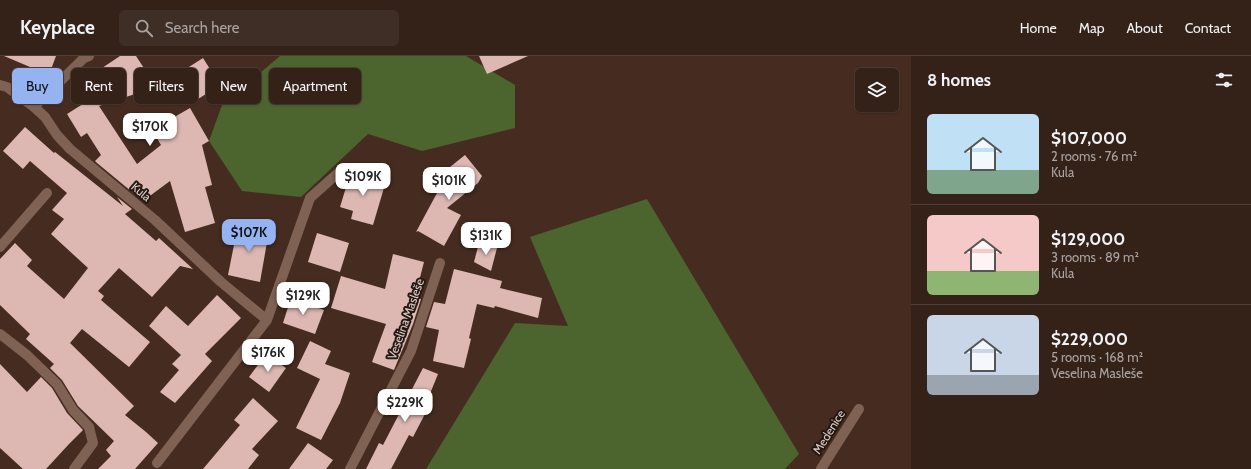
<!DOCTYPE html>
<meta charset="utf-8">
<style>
:root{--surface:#342118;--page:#3f2e25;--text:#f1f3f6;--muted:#a9a3a2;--line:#4e3e37;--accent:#95b2f1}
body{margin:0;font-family:Cabin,sans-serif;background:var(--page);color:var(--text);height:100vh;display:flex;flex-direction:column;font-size:15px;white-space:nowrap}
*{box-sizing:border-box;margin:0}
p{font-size:13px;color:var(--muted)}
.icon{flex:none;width:22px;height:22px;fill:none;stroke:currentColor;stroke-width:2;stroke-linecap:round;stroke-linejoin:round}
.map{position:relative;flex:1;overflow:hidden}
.side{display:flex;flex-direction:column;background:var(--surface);width:340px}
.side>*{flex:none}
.top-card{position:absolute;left:12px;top:12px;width:380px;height:36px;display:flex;gap:8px}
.buttons{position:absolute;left:855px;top:12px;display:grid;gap:8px}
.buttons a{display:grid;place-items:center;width:44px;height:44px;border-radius:6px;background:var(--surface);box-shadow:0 1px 3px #0004,0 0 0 1px var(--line);font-size:20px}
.price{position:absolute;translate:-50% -34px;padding:0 9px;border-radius:8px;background:#fff;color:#222;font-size:13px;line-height:26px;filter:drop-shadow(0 1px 2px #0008)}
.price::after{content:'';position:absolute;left:50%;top:24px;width:12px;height:9px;margin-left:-6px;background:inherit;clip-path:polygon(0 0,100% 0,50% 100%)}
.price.selected{background:var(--accent);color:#111}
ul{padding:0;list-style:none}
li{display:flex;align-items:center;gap:12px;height:100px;padding:0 16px}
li+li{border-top:1px solid var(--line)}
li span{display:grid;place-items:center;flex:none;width:112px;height:80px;border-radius:6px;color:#555}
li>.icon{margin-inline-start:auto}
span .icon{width:48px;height:48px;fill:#fffc;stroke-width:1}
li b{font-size:17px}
h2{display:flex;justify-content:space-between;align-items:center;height:48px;padding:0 16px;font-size:17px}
.tag{padding:0 14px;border-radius:6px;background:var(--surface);box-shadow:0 1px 3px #0004,0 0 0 1px var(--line);font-size:14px;line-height:36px}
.tag.selected{background:var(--accent);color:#111}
header{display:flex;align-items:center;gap:24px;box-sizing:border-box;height:56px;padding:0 20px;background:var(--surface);border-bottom:1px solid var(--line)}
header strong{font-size:19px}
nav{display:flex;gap:22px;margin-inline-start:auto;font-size:14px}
.search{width:280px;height:36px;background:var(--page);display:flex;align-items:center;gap:10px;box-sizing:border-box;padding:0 14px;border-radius:6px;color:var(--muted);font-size:15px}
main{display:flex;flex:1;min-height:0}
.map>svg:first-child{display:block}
.green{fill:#4c642d}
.building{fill:#ddb7b2}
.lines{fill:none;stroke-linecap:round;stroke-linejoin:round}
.minor{stroke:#806254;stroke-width:10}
.labels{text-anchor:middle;stroke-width:4;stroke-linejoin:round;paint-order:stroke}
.street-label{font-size:12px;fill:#e0cec7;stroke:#241813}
</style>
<header>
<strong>Keyplace</strong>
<div class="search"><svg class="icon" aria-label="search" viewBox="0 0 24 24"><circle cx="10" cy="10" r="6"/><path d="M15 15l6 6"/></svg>Search here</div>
<nav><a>Home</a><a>Map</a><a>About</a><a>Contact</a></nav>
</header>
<main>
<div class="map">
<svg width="911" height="413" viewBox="0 0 911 413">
<rect width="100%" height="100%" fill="#462c20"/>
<path class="green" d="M280,0h186l49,29v43l-93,23 -54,-17 -67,63 -59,-6 -33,-50 13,-36z
M647,143l152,255 -14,15h-359l89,-146 53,3 -38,-89z"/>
<path class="building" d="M4,0h52l-7,19z
M120,0h16l21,32 -16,11 -3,-6 -39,13 38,58 24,-19 -9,-15 38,-22 19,33 -7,4 10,40 -7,2 10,36 -30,9 -15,-51 -27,20 -46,-38 -2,-2 6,-6 -14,-22 -6,4 -14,-23 46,-29 -11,-17z
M479,0h49l-41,18z
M203,2l17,27 -25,16 -17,-27z
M25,71l29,26 1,-1 68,54 -6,-9 15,12 -7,5 31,27 3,-3 34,31 -13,-3 -28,31 -33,-29 -21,23 6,5 -3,4 49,42 -21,25 -47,-38 -12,14 64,63 -9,9 21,17 12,11 -23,26h-37l13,-13 -5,-6 8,-9 -36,-35 -16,-26 -12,-12 4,-4 -28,-25 4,-5 -30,-29v-46l15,-16 17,17 -5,6 37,33 24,-31 -37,-34 13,-15 -12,-9 15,-17 -37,-32 -7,8 -20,-18z
M465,99l17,21 -4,7 -31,25 14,7 -17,31 -26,-15 -2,1 28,-52 -4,-5z
M351,115l35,10 -13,44 -22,-6 2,-8 -13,-4z
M238,169l31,6 -9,51 -32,-7z
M317,177l32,10 -9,29 -32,-10z
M479,187l18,5 -6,23 -17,-9z
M393,198l31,8 -9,35 6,2 -8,25 -19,46 -22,-8 14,-38 -55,-16 10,-32 44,13z
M454,213l48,12 -2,7 42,10 -4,20 -43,-12 -1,2 -17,-4 -8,34 2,1 -7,29 -31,-7 6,-31 -13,-3 8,-25 11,2z
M217,239l24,23 -36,36 7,7 -37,42 -15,-11 19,-22 -7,-6 9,-9 -32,-29 17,-20 22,20z
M291,242l33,12 -9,24 -32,-11z
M310,285l21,10 -6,13 25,9 -10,30 -19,37 -25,-12 24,-49 -23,-11z
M266,298l20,14 -17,24 -20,-15z
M0,308l27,28 14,-15 11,11 15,25 16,17 -14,14 -23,25h-23l-23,-21z
M423,312l15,6 -15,37 3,1 -13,25 -4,-2 -18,34h-25l13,-26 4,2z
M253,342l25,23 -26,28 7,6 -11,14h-45l37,-44 -6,-5z
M308,387l25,17 -7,9h-37z"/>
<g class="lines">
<path class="minor" d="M0,29l7,2 27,20 11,10 12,18 13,14 85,71 66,62 46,38 -110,143
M34,51l50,-49 5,-2
M0,191l47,-54
M267,264l43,-122 28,-25
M0,278l27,21 30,29 16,26 16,17 4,16 -19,26
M350,413l61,-118 29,-88
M821,413l38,-60"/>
</g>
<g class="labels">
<g class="street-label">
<text transform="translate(141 136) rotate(40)" y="4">Kula</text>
<text transform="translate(406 263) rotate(-70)" y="4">Veselina Masleše</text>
<text transform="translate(829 376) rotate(-58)" y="4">Medenice</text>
</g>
</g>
</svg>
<div class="buttons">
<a><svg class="icon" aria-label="layers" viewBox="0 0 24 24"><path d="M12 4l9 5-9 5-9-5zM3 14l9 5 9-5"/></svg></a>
</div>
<b class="price" style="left:150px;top:91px">$170K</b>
<b class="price" style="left:363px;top:141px">$109K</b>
<b class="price" style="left:449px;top:145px">$101K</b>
<b class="price selected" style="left:249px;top:197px">$107K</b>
<b class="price" style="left:486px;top:200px">$131K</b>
<b class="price" style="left:303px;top:260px">$129K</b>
<b class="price" style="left:268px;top:317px">$176K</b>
<b class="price" style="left:405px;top:367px">$229K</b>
<div class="top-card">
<a class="tag selected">Buy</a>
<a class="tag">Rent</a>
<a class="tag">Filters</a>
<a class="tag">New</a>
<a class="tag">Apartment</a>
</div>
</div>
<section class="side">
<h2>8 homes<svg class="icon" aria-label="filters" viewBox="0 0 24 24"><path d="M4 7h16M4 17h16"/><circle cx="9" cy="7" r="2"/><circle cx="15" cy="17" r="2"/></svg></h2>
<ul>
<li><span style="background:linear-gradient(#bfe0f5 70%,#7fa58c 0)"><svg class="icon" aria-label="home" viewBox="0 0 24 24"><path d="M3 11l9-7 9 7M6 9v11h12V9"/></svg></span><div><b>$107,000</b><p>2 rooms · 76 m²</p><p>Kula</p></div></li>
<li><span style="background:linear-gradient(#f6c9c9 70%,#8fb573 0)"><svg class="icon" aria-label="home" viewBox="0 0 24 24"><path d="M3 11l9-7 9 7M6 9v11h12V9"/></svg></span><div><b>$129,000</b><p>3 rooms · 89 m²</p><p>Kula</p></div></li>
<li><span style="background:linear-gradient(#c9d6e8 75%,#9aa5b1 0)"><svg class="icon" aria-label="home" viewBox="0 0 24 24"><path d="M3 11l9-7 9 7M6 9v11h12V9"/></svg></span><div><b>$229,000</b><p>5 rooms · 168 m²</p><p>Veselina Masleše</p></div></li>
</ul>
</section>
</main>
